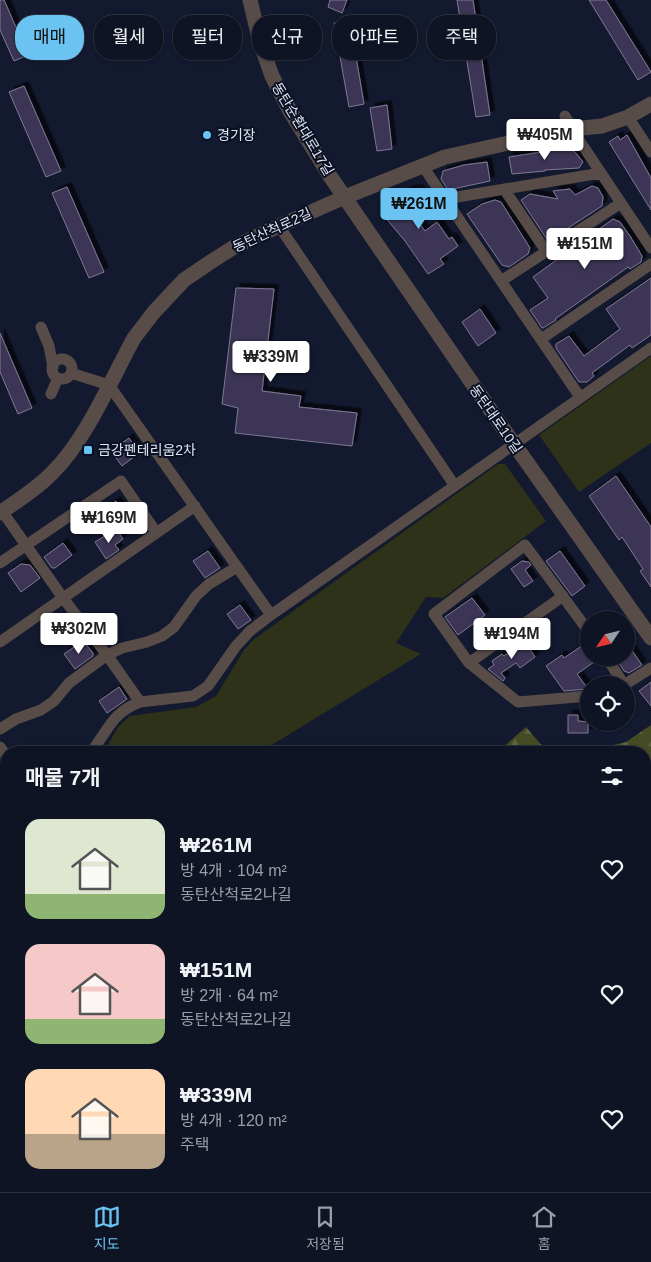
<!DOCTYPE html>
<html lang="ko">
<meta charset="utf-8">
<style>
:root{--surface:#0e1423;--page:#1c2130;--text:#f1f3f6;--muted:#9b9ea6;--line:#2e3341;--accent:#6bc3f2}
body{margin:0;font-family:Arial,"Noto Sans KR",sans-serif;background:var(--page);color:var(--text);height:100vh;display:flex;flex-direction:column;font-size:19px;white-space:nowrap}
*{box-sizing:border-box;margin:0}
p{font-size:16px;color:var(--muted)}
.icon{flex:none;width:28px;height:28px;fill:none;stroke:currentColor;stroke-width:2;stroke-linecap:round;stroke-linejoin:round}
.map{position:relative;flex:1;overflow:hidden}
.details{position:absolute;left:0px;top:746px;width:651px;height:446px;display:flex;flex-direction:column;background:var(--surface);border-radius:20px 20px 0 0;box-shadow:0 1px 4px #0004,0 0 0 1px var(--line)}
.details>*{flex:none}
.banner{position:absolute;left:15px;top:15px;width:621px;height:45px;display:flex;gap:10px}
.needle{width:32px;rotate:235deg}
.fabs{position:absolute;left:580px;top:611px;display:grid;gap:10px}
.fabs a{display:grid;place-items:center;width:55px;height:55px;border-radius:50%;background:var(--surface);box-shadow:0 1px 4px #0004,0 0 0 1px var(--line);font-size:25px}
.price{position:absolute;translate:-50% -42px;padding:0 11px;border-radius:5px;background:#fff;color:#222;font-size:16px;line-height:32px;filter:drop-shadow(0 1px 2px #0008)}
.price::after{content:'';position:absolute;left:50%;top:30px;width:15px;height:11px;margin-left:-8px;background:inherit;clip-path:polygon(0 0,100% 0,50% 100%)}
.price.current{background:var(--accent);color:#111}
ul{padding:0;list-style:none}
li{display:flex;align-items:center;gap:15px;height:125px;padding:0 25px}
li span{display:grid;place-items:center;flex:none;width:140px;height:100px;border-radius:15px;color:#555}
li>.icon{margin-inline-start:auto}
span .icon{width:60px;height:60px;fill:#fffc;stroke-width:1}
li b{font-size:21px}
h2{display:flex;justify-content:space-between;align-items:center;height:60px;padding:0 25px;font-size:21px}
.pill{padding:0 18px;border-radius:20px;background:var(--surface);box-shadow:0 1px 4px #0004,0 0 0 1px var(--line);font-size:18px;line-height:45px}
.pill.current{background:var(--accent);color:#111}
.tabs{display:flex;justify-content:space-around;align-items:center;height:70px;border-top:1px solid var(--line);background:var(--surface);font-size:14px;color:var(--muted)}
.tabs a{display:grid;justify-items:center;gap:2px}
.tabs .current{color:var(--accent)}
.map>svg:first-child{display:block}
.forest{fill:url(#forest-firs)}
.park{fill:#2d3218}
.building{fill:#3e3455;stroke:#7f7893;filter:url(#shadow)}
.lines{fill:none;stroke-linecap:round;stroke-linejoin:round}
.minor{stroke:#584c48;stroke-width:11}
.tertiary{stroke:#584c48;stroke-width:15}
.motorway{stroke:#ae8f85;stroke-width:15}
.poi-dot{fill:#6bc3f2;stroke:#0a1124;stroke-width:2}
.labels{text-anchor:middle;stroke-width:4;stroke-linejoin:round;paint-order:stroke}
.street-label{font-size:14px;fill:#dee4f2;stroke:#0a1124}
.poi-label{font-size:14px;fill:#dee4f2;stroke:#0a1124;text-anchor:start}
</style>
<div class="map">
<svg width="651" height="1192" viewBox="0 0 651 1192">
<defs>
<pattern id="forest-firs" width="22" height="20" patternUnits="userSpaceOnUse" patternTransform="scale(1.25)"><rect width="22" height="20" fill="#454b25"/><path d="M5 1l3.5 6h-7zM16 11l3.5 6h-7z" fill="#5f6545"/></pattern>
<filter id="shadow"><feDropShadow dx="4.5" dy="-4.5" stdDeviation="0" flood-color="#0009"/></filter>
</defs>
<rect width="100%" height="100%" fill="#131a2f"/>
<path class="forest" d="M651,725v401l-6,9v-383h-62l43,-10z
M526,727l17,20 29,5h-74z
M6,872v71l-6,-2v-64z
M320,1186h256l-2,6h-247z"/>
<path class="park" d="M651,356v87l-72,49 -40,-57z
M498,464h7l41,57 -103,77 -17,-1 -30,46 25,11 -161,98h-156l14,-25 12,-11 66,-9 20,-11 28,-46 9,-10z
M0,752l6,8v84l-6,2z"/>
<path class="building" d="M0,0h4l24,55 -14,6 -14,-31z
M330,0h17l-5,13 -14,-6z
M457,0h16l17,115 -14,2z
M589,0h17l45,72 -13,8z
M350,21l14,83 -15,3 -15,-84z
M24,86l37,85 -15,6 -37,-85z
M387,105l5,44 -15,2 -7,-43z
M627,135l24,43v32l-42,-68 9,-6 2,4z
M568,148l7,4 8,10 -4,6 -34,2v1l-33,3 -3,-17z
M487,162l3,19 -42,9 -7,-11 2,-8 21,-6z
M592,186l6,2 5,9 -1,9 -54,35 -27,-41 9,-6 28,5 -5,-8 17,-2 5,6z
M67,187l37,85 -15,6 -37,-85z
M412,189l7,1 11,15 -16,11 11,15 12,-9 12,17 3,-2 6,9 -18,13 4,5 -16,10 -23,-33 -21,-25 6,-17z
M495,200l6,2 29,46 -2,6 -19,13 -7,-2 -35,-51 15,-10z
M613,219l7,3 10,14 12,20 -1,6 -11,7 -2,-2 -73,52 1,1 -13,8h-1l-12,-18 18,-12 -15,-21z
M651,278v57l-19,13 -2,-3 -23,17 -15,11 2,3 -7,6h-8l-23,-34v-4l13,-8 15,20 36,-27 -14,-20z
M236,288l38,1 -12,102 39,5 -2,11 58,6 -5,33 -117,-13 3,-25 -16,-4z
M480,309l16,24 -18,13 -16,-24z
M0,333l32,75 -14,6 -18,-42z
M129,438l10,15 -17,13 -11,-15z
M616,476l35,51v60l-11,-16 3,-2 -21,-32 -3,3 -30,-44z
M116,501l8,10 3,-2 5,6 -16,12 -12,-18z
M116,529l7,10 -8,6 4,5 -13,9 -11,-17z
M63,543l9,12 -17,13h-3l-8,-11z
M208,551l12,17 -15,10 -12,-17z
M560,551l25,35 -13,10 -26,-35z
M522,561l7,1 2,3 -6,5 8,11 -9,6 -13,-18z
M21,564l9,1 10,13 -19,14 -13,-19z
M472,598l13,17 -27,20 -13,-18z
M240,605l11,15 -13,9 -11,-15z
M83,641l10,12v3l-18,13 -11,-15z
M525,642l10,15 -15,11 -4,-5 -15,10 4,5 -2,3 -15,-12 6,-4 -2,-4 10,-7 2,2z
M626,642l16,23 -13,8 -5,-2 -8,-13h10z
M583,645l6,9v4h2l3,4 -17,12 11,15 -24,2 -18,-25 16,-11 2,3z
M651,682v24l-12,-15z
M119,687l8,12 -20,14 -8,-12z
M568,715h10v6l10,1v11h-20z"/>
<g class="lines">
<path class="minor" d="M565,116l16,27 70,105
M628,117l23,35
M422,165l158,232
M504,189l42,62
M445,199l156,-26
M279,226l176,260
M501,281l120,-78
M41,327l8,19 4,21
M541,339l110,-75
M52 369a10 10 0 1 1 20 0a10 10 0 1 1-20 0Z
M71,373l38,12 162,230 380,-267
M51,394l7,-16
M2,511l61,87 44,57 15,-7 25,-6 15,-6 12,-9 22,-31 13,-12 28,-17
M0,563l121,-82 35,51
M589,632l-64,-87 -91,69 35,49 49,39 71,-6
M0,642l195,-136
M607,658l17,27
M469,663l94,-67
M624,685l27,-17
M0,729l16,-10 25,-9 13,-9 15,-18 38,-28 33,47 53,-6 15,-10 28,-40 14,-15 21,-16
M0,747l6,8
M91,752c18,-22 20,-39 49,-50"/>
<path class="tertiary" d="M250,0l10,42 12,34 18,35 40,65 177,258 144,204
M0,513c18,-13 37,-24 52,-40 34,-33 59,-93 82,-135l20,-26 30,-32 28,-19 22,-14 45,-21 66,-29 100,-40 127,-28 30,-3 26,-9 23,-13"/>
<path class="motorway" d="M0,1064l6,3
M0,1089l6,4
M179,1186l10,6
M236,1186l10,6"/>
</g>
<g class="poi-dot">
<circle cx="207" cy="135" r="5"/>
<rect x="83" y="445" width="10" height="10" rx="2.5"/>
</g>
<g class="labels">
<g class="street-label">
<text transform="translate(303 129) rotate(59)" y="5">동탄순환대로17길</text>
<text transform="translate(272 230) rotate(-25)" y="5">동탄산척로2길</text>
<text transform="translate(496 419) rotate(55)" y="5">동탄대로10길</text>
</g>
<g class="poi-label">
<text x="217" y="140">경기장</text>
<text x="98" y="455">금강펜테리움2차</text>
</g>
</g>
</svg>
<div class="fabs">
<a><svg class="needle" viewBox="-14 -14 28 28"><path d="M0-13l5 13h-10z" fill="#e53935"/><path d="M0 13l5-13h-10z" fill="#9b9ea6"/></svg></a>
<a><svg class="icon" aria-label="locate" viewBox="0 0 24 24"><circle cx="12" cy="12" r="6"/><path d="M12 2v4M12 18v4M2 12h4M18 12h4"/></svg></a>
</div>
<b class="price" style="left:545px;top:161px">₩405M</b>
<b class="price current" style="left:419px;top:230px">₩261M</b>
<b class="price" style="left:585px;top:270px">₩151M</b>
<b class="price" style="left:271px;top:383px">₩339M</b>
<b class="price" style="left:109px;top:544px">₩169M</b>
<b class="price" style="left:79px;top:655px">₩302M</b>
<b class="price" style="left:512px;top:660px">₩194M</b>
<div class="banner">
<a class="pill current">매매</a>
<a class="pill">월세</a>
<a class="pill">필터</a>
<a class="pill">신규</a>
<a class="pill">아파트</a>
<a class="pill">주택</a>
</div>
<section class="details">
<h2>매물 7개<svg class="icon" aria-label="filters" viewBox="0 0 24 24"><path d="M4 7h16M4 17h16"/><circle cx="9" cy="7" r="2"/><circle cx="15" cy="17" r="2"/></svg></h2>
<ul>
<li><span style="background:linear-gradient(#dfe7d0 75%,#8fb573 0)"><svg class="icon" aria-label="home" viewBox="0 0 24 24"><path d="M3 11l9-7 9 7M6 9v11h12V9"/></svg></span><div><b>₩261M</b><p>방 4개 · 104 m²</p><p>동탄산척로2나길</p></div><svg class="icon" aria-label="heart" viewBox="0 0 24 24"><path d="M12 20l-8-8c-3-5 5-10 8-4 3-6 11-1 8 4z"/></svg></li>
<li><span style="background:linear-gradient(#f6c9c9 75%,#8fb573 0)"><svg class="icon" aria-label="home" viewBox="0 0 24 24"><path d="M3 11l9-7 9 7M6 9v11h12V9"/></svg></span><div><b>₩151M</b><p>방 2개 · 64 m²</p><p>동탄산척로2나길</p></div><svg class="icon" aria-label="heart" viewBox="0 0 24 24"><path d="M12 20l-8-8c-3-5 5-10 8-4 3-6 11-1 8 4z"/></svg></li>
<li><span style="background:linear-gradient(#ffd9b3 65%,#b9a48a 0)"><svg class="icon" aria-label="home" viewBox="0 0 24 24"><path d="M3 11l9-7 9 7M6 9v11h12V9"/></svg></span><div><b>₩339M</b><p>방 4개 · 120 m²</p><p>주택</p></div><svg class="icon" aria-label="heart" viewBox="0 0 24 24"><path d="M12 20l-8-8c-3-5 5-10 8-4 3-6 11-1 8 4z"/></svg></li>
</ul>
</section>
</div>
<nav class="tabs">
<a class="current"><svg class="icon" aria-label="map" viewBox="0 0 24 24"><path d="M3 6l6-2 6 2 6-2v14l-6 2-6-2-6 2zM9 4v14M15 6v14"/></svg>지도</a>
<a><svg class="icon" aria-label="saved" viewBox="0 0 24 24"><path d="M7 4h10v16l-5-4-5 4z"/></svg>저장됨</a>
<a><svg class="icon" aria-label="home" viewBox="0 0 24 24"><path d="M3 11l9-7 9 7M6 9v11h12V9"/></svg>홈</a>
</nav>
